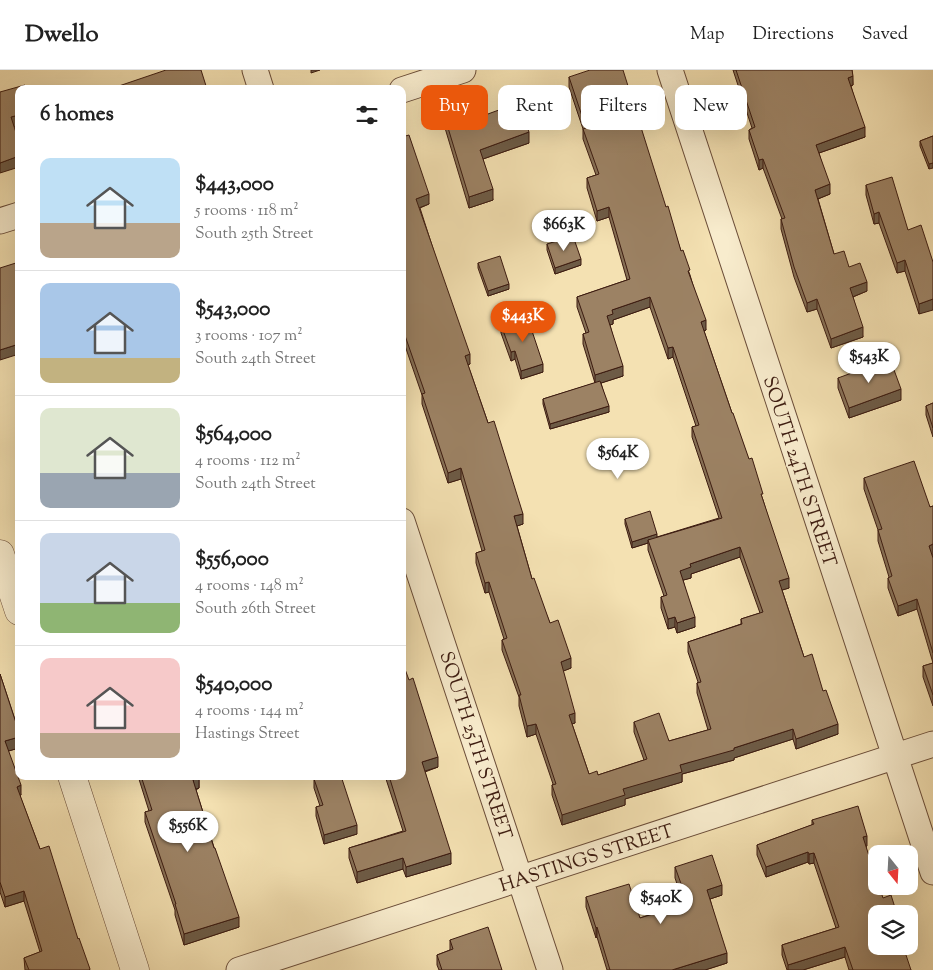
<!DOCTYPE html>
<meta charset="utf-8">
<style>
:root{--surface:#fff;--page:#f2f2f2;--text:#222;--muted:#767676;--line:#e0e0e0;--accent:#ea580c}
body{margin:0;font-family:"Sorts Mill Goudy",serif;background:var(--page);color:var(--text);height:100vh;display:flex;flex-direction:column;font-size:19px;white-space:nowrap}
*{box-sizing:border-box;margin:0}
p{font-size:16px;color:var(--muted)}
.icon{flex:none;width:28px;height:28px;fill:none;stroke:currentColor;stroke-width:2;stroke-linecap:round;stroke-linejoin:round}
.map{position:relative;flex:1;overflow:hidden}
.panel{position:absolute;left:15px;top:15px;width:391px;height:695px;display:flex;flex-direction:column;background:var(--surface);border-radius:10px;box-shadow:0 5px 20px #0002}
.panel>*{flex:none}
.hud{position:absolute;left:421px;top:15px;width:436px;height:45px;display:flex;gap:10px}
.needle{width:32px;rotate:162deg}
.controls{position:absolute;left:868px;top:775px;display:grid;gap:10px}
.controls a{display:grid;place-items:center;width:50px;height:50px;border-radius:10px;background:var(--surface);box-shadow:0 5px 20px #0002;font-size:25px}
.price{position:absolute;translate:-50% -42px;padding:0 11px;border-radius:18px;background:#fff;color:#222;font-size:16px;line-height:32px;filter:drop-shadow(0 1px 2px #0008)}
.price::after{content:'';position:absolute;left:50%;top:30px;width:15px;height:11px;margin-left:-8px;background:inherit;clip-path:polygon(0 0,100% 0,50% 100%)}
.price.current{background:var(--accent);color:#fff}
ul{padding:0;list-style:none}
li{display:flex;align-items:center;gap:15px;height:125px;padding:0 25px}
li+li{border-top:1px solid var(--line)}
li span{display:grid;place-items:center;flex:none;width:140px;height:100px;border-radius:10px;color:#555}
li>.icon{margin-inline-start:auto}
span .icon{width:60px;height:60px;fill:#fffc;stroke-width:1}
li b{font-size:21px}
h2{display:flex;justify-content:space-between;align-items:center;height:60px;padding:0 25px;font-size:21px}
.pill{padding:0 18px;border-radius:10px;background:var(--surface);box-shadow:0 5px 20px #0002;font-size:18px;line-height:45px}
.pill.current{background:var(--accent);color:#fff}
header{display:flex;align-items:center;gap:30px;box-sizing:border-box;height:70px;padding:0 25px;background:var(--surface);border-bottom:1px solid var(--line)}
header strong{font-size:24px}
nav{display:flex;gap:28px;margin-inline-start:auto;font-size:18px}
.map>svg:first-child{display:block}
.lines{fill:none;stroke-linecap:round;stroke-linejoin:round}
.minor-casing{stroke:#6a4c38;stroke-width:27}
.tertiary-casing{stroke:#6a4c38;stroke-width:29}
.minor{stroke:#f8eccd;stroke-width:25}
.tertiary{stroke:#f8eccd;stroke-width:28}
.wall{fill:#867056;stroke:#3c1b10}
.shaded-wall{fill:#6d5b46;stroke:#3c1b10}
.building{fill:#9c8264;stroke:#3c1b10}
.labels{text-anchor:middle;stroke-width:4;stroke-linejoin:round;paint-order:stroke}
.street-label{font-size:19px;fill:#3c1b10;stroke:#f8eccd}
</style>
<header>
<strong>Dwello</strong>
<nav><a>Map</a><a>Directions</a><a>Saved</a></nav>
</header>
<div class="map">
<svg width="933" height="900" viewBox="0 0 933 900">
<rect width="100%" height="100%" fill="#f4e1b2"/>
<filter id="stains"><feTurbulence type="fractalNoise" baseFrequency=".004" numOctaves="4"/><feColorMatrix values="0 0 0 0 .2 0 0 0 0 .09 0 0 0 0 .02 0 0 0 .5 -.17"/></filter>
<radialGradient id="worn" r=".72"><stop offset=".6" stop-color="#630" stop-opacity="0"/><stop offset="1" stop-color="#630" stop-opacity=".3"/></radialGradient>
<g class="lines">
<g class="minor-casing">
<path id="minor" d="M255,0l6,19
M670,0l263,802
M402,20l61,-20
M0,151l19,-6
M402,451l148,449
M239,900l694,-226"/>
</g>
<g class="tertiary-casing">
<path id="tertiary" d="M0,484l19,57
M72,706l63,194"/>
</g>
<use href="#minor" class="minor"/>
<use href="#tertiary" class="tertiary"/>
</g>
<path class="wall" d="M733,0h119l1,15 -2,1 14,51 -46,16 11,41 -12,5 16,55 15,13 18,24 -14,6 10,40 -32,11 -14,-39 -10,3 -13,-35 -13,-48v-10h1l-19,-51 -4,2 -10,-31v-9l3,-2z
M569,7l97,130 15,44 9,24 16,55 -2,1 28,82 31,87 26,88 -7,2 22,67 19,34 15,43 -42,15 -3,-10 -59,19v2l-52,14v8l-57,17v6l-63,20 -10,-30v-10l1,-1 -17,-50 -9,3 -8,-31v-9l-17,-47v-10l2,-1 -15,-47 -4,1 -9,-30v-10l6,-2 -21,-72 -13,4 -26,-79v-9l-20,-58v-200l27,67 -9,4 50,156 -2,1 55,159 -6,2 15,53 18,44 21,45 -8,3 12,52 -3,1 17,50 9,1 46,-15 -10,-28v-10l35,19 39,-11 -11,-37v-10l1,-1 -10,-30v-10l53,-18v-5l19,-6 -20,-56 -49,17v4l-8,2 12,47 -18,6 -2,-6 -7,2 -7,-21v-11l3,-1 -16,-46v-7l-16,5 -7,-24v-5l32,18 62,-19 -27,-81v-10l4,-1 -23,-69 -5,2 -18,-52 -37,13v4l-3,1 13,51 -22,7 8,29 -59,17 -7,-25v-5l52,-16 -12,-39v-10l3,-1 -9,-26v-10l50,-17 -18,-63 -12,4 -10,-33v-10l9,-3 -13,-36v-10l-14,-42z
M442,38l35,10 52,25 -46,16 10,41 -24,8 -27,-90z
M933,66l-4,33 -9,-23v-5z
M866,115l42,45 25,32 -14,52 -14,-43 -8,2 -18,-50 -5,1 -8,-29z
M547,174l34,21 -26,9 -8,-24z
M478,193l31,26 -21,7 -10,-28z
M501,255l42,47 -22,7 -6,-20 -4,2 -10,-28z
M838,308l63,22 -52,18 -11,-30z
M933,333v34l-7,-22v-9z
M19,349v21l-3,-10v-10z
M864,408l66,29 3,-1v49h-1l1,3v148l-10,-29v-11l10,-3 -16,-54 -19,7 -10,-28v-10l1,-1 -11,-36v-11l-14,-41z
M0,604l19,58v16l-11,3 13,44 -1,1 20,53 50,121h-65l-1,-12 16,-6 -16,-51 -19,6 -5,-15z
M438,697l-13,5 26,92 -45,13 -3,-8 -46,14 -8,-25v-10l54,-17 -18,-55h17z
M138,706h61v12l-3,2 43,137 -55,18 -9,-30v-5l-30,-88v-10l4,-1z
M314,709l43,55 -33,10 -8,-28v-9l4,-1 -6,-18z
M812,750l55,26h-1l10,68 35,56h-62l-4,-13 -42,13h-16l-5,-15v-10l54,-17 -22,-65 -5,1 -1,-2 -42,15 -9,-22v-10l55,-20z
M675,797l47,28 -12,4 17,64 -22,7h-98l-10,-33 -1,1 -10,-31v-10l54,21 44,-14 -9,-26z
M450,870l52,30h-63l-2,-5v-10l13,-5z"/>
<path class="shaded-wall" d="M311,0h9l-9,3z
M853,6v9l-5,2v-9z
M19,45v10l-8,3v-11z
M865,57v10l-49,17v-9z
M529,62v11l-49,17v-10z
M19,86v11l-19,6v-10z
M763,89v9l-4,2v-10z
M933,93v5l-4,1v-5z
M830,114v10l-15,6v-10z
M493,119v11l-24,8v-11z
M429,124v10l-13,5v-10z
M609,137v10l-12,4v-10z
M879,142v11l-5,1v-10z
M581,189v6l-26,9v-6z
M905,190v11l-8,2v-10z
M867,212v9l-17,7v-10z
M509,214v5l-21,7v-5z
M650,227v10l-37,13v4l-6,2v-10l5,-6z
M817,229v10l-10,3v-9z
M933,229v11l-14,4v-10z
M706,250v10l-5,2v-10z
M863,257v10l-32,11v-9z
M19,274v10l-19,6v-10z
M673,277v10l-5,2v-11z
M515,281v8l-4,2v-9z
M470,284v10l-5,2v-10z
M543,294v8l-22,7v-8z
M623,296v10l-28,9v-10z
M901,319v11l-52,18v-10z
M609,336v6l-59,17v-5z
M461,398v11l-13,4v-10z
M523,444v10l-9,3v-11z
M657,464v6h-9v3l-16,5v-6z
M933,474v11l-4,1v-10z
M740,477v10l-49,17v4l-11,3v-10l10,-7z
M789,508v10l-10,3v-10z
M489,512v10l-4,1v-10z
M917,529v10l-19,7v-10z
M675,547v10l-7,2v-10z
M695,547v10l-18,6v-10z
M571,588v10l-10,4v-10z
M575,643v10l-6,2v-10z
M536,654v10l-9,3v-11z
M838,654v10l-42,15v-10z
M793,659v10l-59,19v2l-52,14v8l-57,17v6l-63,20v-10l118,-50 54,-17z
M19,667v11l-14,4v-11z
M438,687v10l-16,5v-10z
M199,708v10l-6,2v-10z
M21,715v10l-4,2v-10z
M357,755v9l-33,10v-9z
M867,766v10l-4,1v-10z
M808,782v10l-42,15v-10z
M451,783v11l-45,13v-10z
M814,783v10l-5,1v-10z
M403,788v11l-46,14v-11z
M722,815v10l-15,5v-10z
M24,821v10l-19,6v-10z
M239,847v10l-55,18v-11z
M597,857v10l-1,1v-10z
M845,877v10l-42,13h-15v-5z
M727,883v10l-22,7h-33z"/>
<path class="building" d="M166,0h35l6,19h-97z
M590,0h33l43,137 2,-1 13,45 2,-1 7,20 -2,1 18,49 -5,2 31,91h1l16,46 3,-1 11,36h-2l28,84 -10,3 25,76 8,-3 11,37 3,-1 12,34 -42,15 -3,-10 -59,19v2l-54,15 2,7 -59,17 2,6 -63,20 -10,-30 4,-1 -20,-60 -9,2 -8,-31h2l-19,-55 5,-2 -18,-56 -4,1 -9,-30 9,-3 -24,-82 -13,5 -26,-79 3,-1 -23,-66v-190l7,-2 20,59 -13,5 54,155 -5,2 23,67 6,-2 29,93 -9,2 18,63 2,-1 16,45 8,-3 13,38 -10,4 14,51 -6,2 20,59 8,-3 1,4 49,-16 -13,-37 25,-9 10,28 42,-12 -14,-46 4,-1 -13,-40 54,-18 -1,-5 22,-7 -23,-65 -50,17 1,3 -11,4 15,46 -18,6 -2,-6 -7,2 -7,-22 6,-2 -19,-55 74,-22 -30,-91 7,-2 -26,-78 -5,1 -18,-51 -38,13 1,4 -6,2 16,50 -28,9 -12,-41 6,-2 -12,-35 53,-18 -21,-72 -12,4 -10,-33 12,-4 -16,-45 3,-1 -17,-51z
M736,0h116l1,6 -5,2 17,49 -49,18 14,39 -15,6 19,64 10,-3 5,16 11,-4 7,19 -17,6 13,39 -32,12 -14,-40 -10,4 -13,-36 -13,-48 4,-1 -22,-59 -4,1 -10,-30 6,-3z
M25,15l1,4h-7v26l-8,2 8,25v14l-19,7v-71z
M471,29l6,19 41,-15 11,29 -49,18 13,39 -24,8 -27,-89z
M933,66v27l-4,1 -9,-23z
M892,107l16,53 13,-5 12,37v37l-14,5 -14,-44 -8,3 -18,-51 -5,2 -8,-29z
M573,166l8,23 -26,9 -8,-24z
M500,186l9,28 -21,7 -10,-28z
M19,192v82l-19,6v-82z
M527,246l16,48 -22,7 -6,-20 -4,1 -10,-27z
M890,289l11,30 -52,19 -11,-30z
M600,311l9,25 -59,18 -7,-25z
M933,333v25l-7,-22z
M19,349v11l-3,-10z
M914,391l16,46 3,-1v38l-4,2 4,12v95l-16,-54 -19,7 -10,-28 4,-2 -14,-46 4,-1 -18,-51z
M650,441l7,23 -25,8 -7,-23z
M402,591l7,19 4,-2 25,79 -16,5 29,91 -45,14 -3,-9 -46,14 -8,-24 57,-17 -17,-55h13z
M933,593v32l-10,-29z
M0,604l19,58v5l-14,4 16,44 -4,2 23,62 9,-3 29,93 1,-1 11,31 -1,1h-60l-5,-12 18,-7 -18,-60 -19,6 -5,-15z
M141,706h58v2l-6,2 21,68h1l24,69 -55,17 -9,-30h1l-31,-92 7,-2z
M324,706h17l16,49 -33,10 -8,-28 7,-2 -9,-26z
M858,736l9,30 -4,1 13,41v8h3l4,12 8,-3 6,19h-21v32h27l8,24h-58l-8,-23 -57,18 -6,-20 57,-18 -25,-74 -5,1 -1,-2 -42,15 -9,-22 57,-21 -2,-4z
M712,785l10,30 -15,5 20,63 -55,17h-62l-13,-43 -1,1 -10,-31 43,-13 11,34 48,-15 -13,-36z
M488,857l14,43h-60l-5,-15 16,-6 -3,-9z"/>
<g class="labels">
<g class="street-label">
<text transform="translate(801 401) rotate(72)" y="7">SOUTH 24TH STREET</text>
<text transform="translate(477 675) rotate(72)" y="7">SOUTH 25TH STREET</text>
<text transform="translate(586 787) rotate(-18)" y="7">HASTINGS STREET</text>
</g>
</g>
<rect width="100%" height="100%" filter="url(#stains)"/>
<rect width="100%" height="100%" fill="url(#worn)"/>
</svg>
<div class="controls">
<a><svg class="needle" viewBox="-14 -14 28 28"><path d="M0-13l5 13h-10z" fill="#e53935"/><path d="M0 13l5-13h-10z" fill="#767676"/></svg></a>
<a><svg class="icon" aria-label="layers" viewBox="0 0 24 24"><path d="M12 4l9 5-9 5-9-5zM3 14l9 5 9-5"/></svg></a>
</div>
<b class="price" style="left:564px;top:182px">$663K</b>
<b class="price current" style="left:523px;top:273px">$443K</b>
<b class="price" style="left:869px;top:314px">$543K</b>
<b class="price" style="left:618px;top:410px">$564K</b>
<b class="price" style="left:188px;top:783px">$556K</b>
<b class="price" style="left:661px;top:855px">$540K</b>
<div class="hud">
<a class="pill current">Buy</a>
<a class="pill">Rent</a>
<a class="pill">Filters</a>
<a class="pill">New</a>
</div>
<section class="panel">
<h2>6 homes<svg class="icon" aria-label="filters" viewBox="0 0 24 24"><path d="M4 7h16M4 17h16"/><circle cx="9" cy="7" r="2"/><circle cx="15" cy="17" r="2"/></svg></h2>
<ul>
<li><span style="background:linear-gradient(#bfe0f5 65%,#b9a48a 0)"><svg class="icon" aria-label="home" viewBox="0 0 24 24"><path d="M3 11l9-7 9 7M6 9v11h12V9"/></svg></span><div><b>$443,000</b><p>5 rooms · 118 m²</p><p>South 25th Street</p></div></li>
<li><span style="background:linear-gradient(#a9c7e8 75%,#c2b280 0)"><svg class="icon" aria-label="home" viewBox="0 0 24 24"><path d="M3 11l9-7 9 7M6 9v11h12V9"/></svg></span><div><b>$543,000</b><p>3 rooms · 107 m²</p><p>South 24th Street</p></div></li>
<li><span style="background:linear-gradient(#dfe7d0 65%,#9aa5b1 0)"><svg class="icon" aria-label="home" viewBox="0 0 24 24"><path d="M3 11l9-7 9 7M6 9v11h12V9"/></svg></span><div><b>$564,000</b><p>4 rooms · 112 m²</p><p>South 24th Street</p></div></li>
<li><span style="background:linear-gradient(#c9d6e8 70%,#8fb573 0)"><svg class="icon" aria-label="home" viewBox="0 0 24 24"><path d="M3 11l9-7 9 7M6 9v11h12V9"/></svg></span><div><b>$556,000</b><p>4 rooms · 148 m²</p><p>South 26th Street</p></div></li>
<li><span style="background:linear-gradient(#f6c9c9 75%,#b9a48a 0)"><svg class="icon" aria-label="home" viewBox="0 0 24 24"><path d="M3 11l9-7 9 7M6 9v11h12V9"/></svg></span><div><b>$540,000</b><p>4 rooms · 144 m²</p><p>Hastings Street</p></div></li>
</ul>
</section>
</div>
